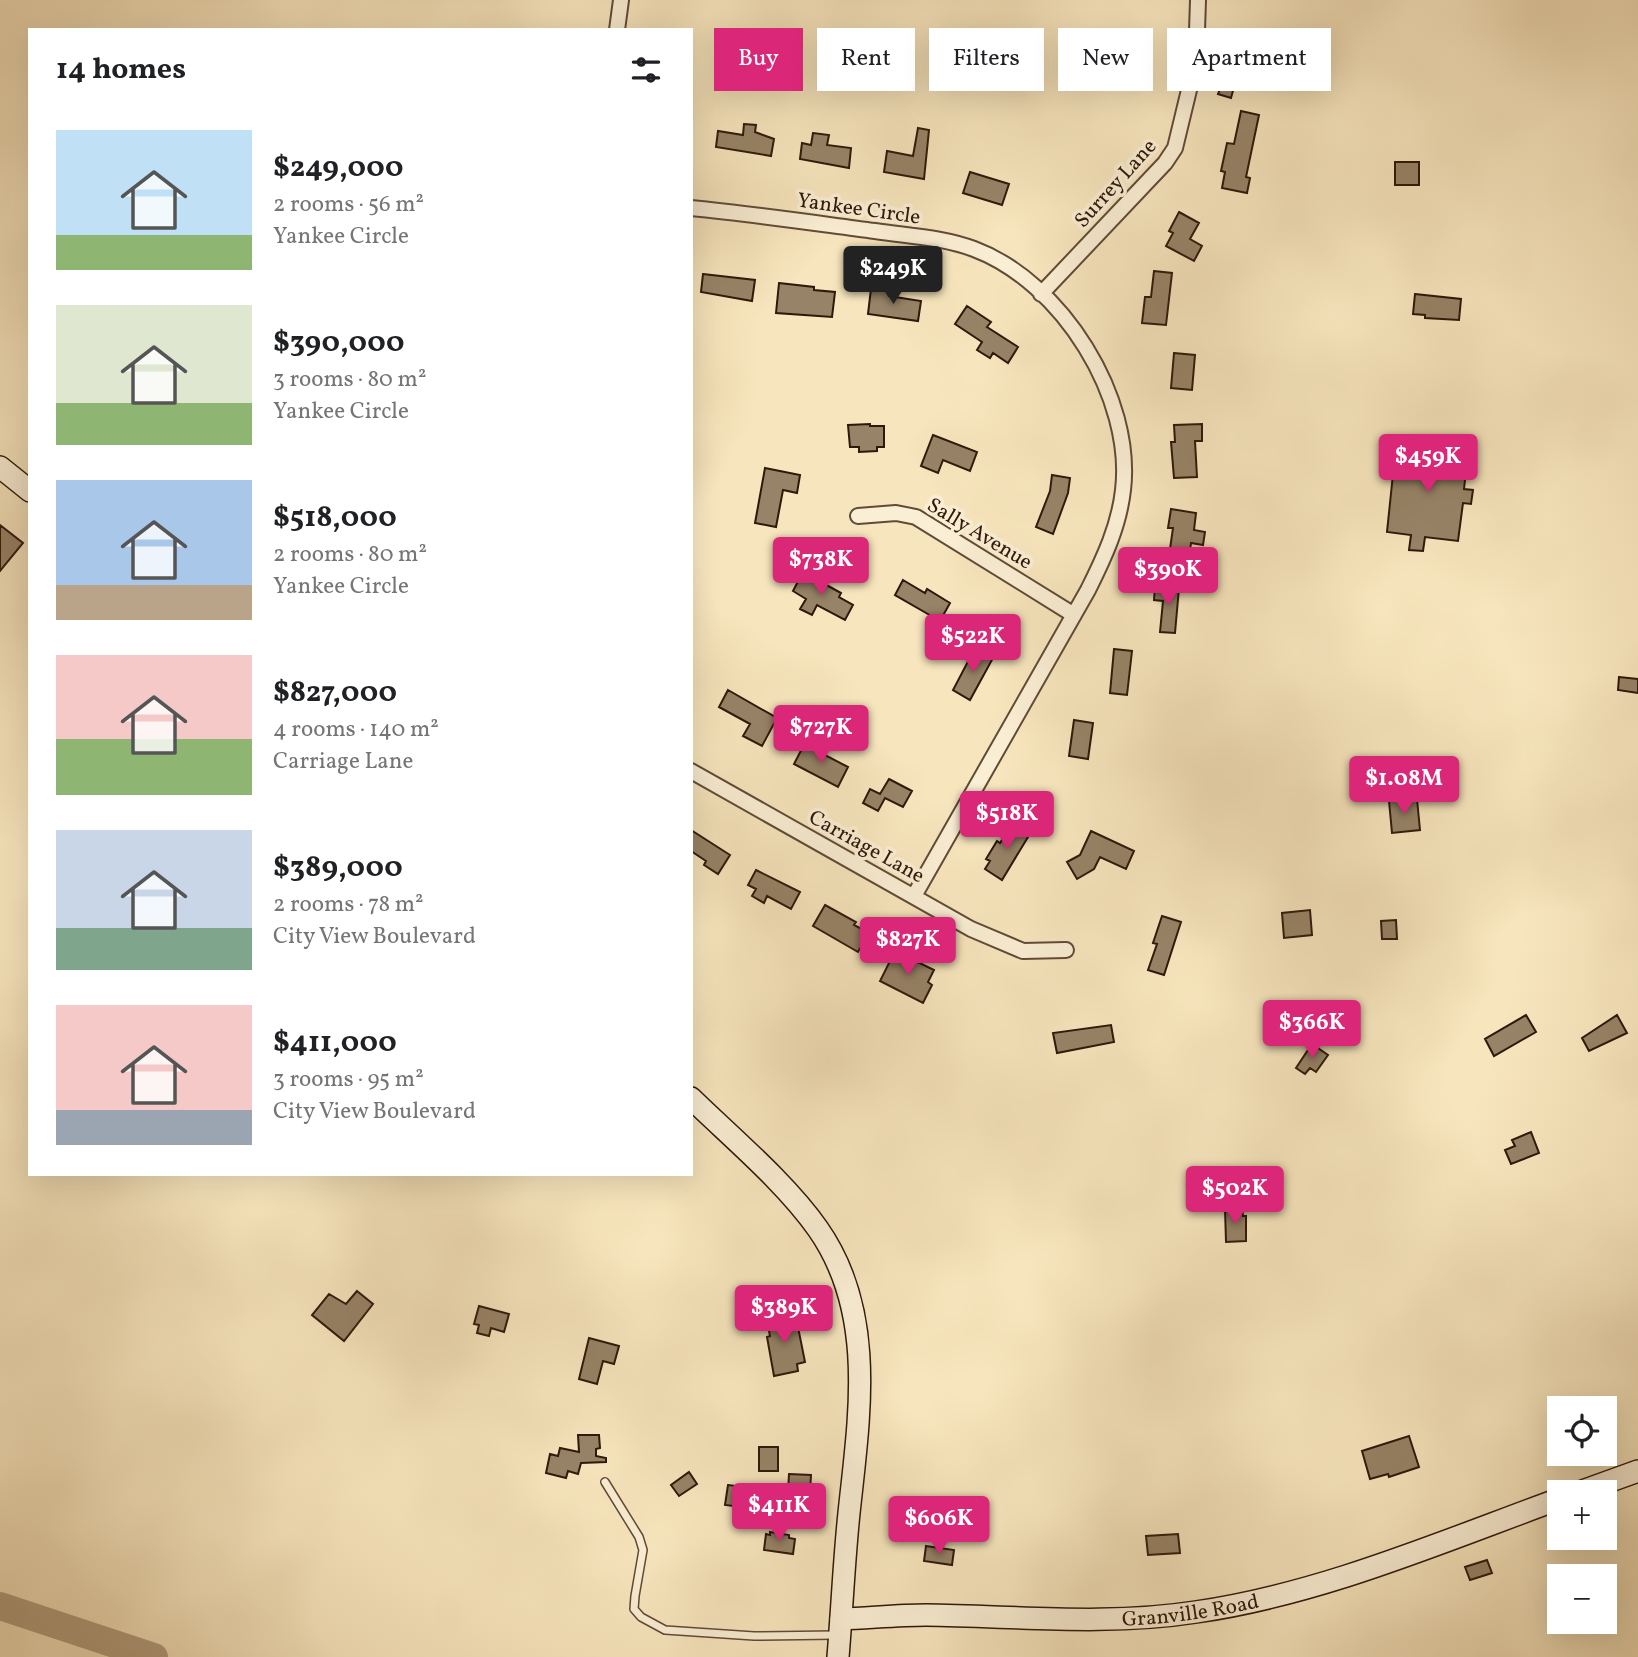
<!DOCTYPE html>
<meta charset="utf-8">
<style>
:root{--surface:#fff;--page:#f2f2f2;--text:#202124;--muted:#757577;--accent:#db2777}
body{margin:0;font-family:Vollkorn,serif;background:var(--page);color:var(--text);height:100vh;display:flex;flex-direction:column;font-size:26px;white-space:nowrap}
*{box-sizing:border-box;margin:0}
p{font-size:23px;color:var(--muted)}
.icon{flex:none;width:38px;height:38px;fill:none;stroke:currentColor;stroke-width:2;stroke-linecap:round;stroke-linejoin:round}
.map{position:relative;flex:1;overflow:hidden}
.panel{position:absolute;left:28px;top:28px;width:665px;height:1148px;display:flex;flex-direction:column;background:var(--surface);border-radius:0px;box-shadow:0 7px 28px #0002}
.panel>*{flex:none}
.guide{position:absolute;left:714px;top:28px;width:665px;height:63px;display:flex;gap:14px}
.tools{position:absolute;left:1547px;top:1396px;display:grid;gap:14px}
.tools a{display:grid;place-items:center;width:70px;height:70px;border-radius:0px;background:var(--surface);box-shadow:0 7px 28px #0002;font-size:35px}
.price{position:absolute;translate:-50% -60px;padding:0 16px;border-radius:7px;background:var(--accent);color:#fff;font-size:23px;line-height:46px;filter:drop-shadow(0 2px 4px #0008)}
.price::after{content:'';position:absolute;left:50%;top:42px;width:21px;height:16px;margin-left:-10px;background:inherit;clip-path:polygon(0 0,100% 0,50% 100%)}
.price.selected{background:#222;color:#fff}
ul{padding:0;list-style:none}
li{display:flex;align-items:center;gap:21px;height:175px;padding:0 28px}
li span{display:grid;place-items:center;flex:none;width:196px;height:140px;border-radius:0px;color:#555}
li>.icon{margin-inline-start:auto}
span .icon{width:84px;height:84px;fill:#fffc;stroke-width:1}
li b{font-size:30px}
h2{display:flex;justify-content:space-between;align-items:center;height:84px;padding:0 28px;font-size:30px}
.tag{padding:0 24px;border-radius:0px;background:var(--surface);box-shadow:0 7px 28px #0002;font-size:24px;line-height:63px}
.tag.selected{background:var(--accent);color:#fff}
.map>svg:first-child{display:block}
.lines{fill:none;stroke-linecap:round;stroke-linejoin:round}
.river{stroke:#b39f80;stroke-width:28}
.building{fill:#978367;stroke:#2e1809;stroke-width:2}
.lane-casing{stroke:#604b36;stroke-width:10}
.street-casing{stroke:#604b36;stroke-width:18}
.secondary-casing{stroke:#2e1809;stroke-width:24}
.lane{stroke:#faeed4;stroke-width:7}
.street{stroke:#faeed4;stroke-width:14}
.secondary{stroke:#faeed4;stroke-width:21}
.labels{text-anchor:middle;stroke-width:7;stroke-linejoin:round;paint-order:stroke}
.street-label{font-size:21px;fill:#2e1809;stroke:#faeed4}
</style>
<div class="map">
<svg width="1638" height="1657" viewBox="0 0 1638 1657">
<rect width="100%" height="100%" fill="#f7e5bd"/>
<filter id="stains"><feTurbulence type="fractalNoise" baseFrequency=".00286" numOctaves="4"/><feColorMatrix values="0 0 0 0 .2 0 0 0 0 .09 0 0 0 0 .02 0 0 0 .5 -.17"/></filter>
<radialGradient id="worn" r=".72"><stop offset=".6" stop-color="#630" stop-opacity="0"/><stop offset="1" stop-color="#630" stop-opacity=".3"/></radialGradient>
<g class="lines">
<path class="river" d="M0,1606l154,51"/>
</g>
<path class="building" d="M1219,74l17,6 -5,18 -13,-4 2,-5 -5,-2z
M1241,111l18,4 -13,62 4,1 -3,15 -25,-5 3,-16 -4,-1 6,-28 7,1z
M744,124l12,1 -1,7 19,7 -3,17 -55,-9 2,-16 25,4z
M918,128l11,2 -5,49 -40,-7 3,-21 26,5z
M813,133l16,2 -2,10 24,3 -2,20 -49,-9 2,-16 9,2z
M1395,162h24v23h-24z
M970,172l39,12 -7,21 -39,-12z
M1179,212l20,11 -9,16 12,7 -8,15 -28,-15 7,-13 -4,-2z
M1154,271l18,2 -6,52 -24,-2 3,-26h6z
M703,274l52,6 -3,21 -51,-9z
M779,283l35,4v3l21,2 -3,25 -56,-4z
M871,289l15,2 3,5 32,5 -3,20 -50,-7z
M1415,294l46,5 -2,21 -34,-2v-3l-12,-1z
M967,306l24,16 -4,5 31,20 -10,16 -15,-10 -3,5 -13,-8 5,-8 -27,-18z
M1174,353l21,2 -3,35 -21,-2z
M870,424v2h14v21h-7v4l-18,1v-5h-9l-2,-22z
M1202,424v17h-7l2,36 -23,1 -3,-36h4l-1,-17z
M933,435l44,17 -7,19 -27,-11 -5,13 -17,-7z
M1396,445l72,8 -4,36 9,1 -2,14 -8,-1 -5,38 -33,-4 -2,14 -14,-1 2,-15 -24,-3z
M765,468l35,7 -3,18 -14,-3 -7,37 -21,-4z
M1052,475l18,3 -2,15 -15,41 -17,-7 14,-36z
M1171,509l25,4 -2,17 11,2 -2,13 -12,-2 -3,23 -20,-3 5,-35h-5z
M0,525l23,18 -23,28z
M803,572l38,21 -2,4 14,8 -8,15 -28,-15 -5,10 -12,-6 6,-10 -13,-8z
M903,580l22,13 2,-4 23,14 -10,18 -45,-26z
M1155,586l24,2 -4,45 -15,-1 3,-31 -9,-1z
M975,648l18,10 -23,42 -17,-10z
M1114,649l18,2 -5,44 -17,-2z
M1619,677l19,2v14l-20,-3z
M728,690l49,28 -15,28 -19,-10 7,-12 -31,-17z
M1074,720l19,3 -5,36 -19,-3z
M806,741l16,9 -1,3 27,14 -10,20 -44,-23z
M889,779l23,12 -9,16 -18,-9 -7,13 -15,-8 7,-14 10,5z
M1417,799l3,31 -28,3 -3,-32z
M1016,823l15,9 -29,48 -17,-11 5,-8 -4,-2 11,-18 3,2 5,-8 2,2z
M691,830l39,25 -12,19 -14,-9 2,-4 -15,-10z
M1091,831l43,20 -8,18 -26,-12 -6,12 -17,10 -10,-17 13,-7z
M756,870l44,22 -9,17 -24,-13 -3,7 -12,-7 4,-7 -8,-4z
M825,905l31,17 -2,3 15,8 -11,19 -45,-26z
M1310,910l2,25 -28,3 -2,-25z
M1162,916l19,6 -17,53 -16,-5 9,-26 -4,-1z
M1396,920l1,19h-15l-1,-18z
M895,951l39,19 -6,12 4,3 -9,18 -43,-22z
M1526,1015l10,17 -42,24 -9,-17z
M1617,1015l10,18 -38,18 -7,-13z
M1111,1025l3,17 -57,11 -4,-20z
M1312,1044l16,11 -12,17 -6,-4 -5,6 -9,-6z
M1531,1132l8,21 -28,11 -6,-14 10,-4 -3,-6z
M1201,1175l17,22 -14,10 -17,-21z
M1225,1209h17l1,7h3v25l-20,1z
M357,1291l16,13 -29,37 -32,-26 17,-21 17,10z
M479,1306l30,8 -5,18 -13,-4 -2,8 -12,-3 2,-8 -5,-1z
M787,1312l3,16 8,-1 7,35 -8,2 1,7 -24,5 -7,-39 3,-1 -4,-21z
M589,1338l30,8 -5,18 -11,-3 -6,23 -18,-5z
M578,1435h21l1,13 -4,1v7l10,2v4l-25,1 -3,11 -10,-3 -2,7 -20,-5 4,-19 8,2 2,-8 19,4z
M1409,1436l10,31 -30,10 -1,-3 -18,5 -8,-28z
M759,1447h19v24h-19z
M689,1472l8,12 -18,12 -8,-11z
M789,1474l22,1 -1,18 -22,-1z
M728,1485l16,2 -3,20 -16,-2z
M955,1505l30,6 -5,29 -30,-6z
M770,1532l19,3v3l6,1 -2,15 -29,-4 2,-16 4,1z
M1178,1534l2,19 -32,2 -2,-19z
M926,1546l28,4 -2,15 -28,-4z
M1487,1560l5,13 -22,7 -5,-13z"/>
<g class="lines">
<g class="lane-casing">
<path id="lane" d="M605,1482l34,55 4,13 -8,46 -1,13 7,8 24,13 89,6 82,-1"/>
</g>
<g class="street-casing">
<path id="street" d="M617,30l4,-30
M691,208c62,6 123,15 184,23 33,5 68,6 99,18 88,33 160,149 149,241 -4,36 -19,68 -35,100l-174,306
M1041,294l124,-131 10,-15 21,-87 2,-61
M858,516l38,-3 20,4 158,98
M691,771l280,158 52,22 43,-1"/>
</g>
<g class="secondary-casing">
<g id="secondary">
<path d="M0,467l30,24"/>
<path d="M691,1098c40,39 95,85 127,131 59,84 41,189 31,284 -5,48 -7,96 -11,144"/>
<path d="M1577,1493l61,-22"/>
<path id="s1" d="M841,1619c29,-1 57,-4 85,-4 90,1 180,11 270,-3 125,-18 245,-70 363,-113"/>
</g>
</g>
<use href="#lane" class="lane"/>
<use href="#street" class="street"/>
<use href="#secondary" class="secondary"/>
</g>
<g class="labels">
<g class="street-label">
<text transform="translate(1115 183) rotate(-48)" y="7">Surrey Lane</text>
<text transform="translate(859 208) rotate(8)" y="7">Yankee Circle</text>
<text transform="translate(980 533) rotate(31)" y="7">Sally Avenue</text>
<text transform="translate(867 846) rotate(29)" y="7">Carriage Lane</text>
<text dy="7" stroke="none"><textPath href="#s1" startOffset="350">Granville Road</textPath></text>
</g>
</g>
<rect width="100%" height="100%" filter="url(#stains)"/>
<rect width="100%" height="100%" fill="url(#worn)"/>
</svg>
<div class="tools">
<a><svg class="icon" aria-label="locate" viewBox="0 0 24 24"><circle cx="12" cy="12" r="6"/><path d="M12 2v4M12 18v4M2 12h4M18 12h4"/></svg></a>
<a>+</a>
<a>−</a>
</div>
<b class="price selected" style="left:893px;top:306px">$249K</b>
<b class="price" style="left:1428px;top:494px">$459K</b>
<b class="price" style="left:821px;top:597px">$738K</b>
<b class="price" style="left:1168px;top:607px">$390K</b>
<b class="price" style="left:973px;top:674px">$522K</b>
<b class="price" style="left:821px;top:765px">$727K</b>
<b class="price" style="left:1404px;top:816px">$1.08M</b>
<b class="price" style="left:1007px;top:851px">$518K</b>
<b class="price" style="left:908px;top:977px">$827K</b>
<b class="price" style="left:1312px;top:1060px">$366K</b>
<b class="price" style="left:1235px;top:1226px">$502K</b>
<b class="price" style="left:784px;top:1345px">$389K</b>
<b class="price" style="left:779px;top:1543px">$411K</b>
<b class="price" style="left:939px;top:1556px">$606K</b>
<div class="guide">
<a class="tag selected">Buy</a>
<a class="tag">Rent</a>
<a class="tag">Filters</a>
<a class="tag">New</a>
<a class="tag">Apartment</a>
</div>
<section class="panel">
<h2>14 homes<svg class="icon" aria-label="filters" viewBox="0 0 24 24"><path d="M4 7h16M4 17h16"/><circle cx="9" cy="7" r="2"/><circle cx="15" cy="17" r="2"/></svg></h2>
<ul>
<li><span style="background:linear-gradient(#bfe0f5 75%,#8fb573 0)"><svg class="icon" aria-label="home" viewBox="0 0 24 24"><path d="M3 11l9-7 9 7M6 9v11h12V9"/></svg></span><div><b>$249,000</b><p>2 rooms · 56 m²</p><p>Yankee Circle</p></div></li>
<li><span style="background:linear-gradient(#dfe7d0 70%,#8fb573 0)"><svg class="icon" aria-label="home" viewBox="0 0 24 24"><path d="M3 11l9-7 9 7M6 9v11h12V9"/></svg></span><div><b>$390,000</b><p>3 rooms · 80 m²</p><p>Yankee Circle</p></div></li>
<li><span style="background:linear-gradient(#a9c7e8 75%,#b9a48a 0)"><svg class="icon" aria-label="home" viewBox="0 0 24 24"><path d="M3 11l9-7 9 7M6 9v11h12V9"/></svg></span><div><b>$518,000</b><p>2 rooms · 80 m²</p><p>Yankee Circle</p></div></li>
<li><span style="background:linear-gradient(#f6c9c9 60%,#8fb573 0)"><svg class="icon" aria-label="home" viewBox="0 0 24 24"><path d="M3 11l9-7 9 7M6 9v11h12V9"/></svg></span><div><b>$827,000</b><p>4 rooms · 140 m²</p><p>Carriage Lane</p></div></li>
<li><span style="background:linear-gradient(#c9d6e8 70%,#7fa58c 0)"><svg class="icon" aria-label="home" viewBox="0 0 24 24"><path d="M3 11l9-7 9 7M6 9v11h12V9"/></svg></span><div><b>$389,000</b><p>2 rooms · 78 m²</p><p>City View Boulevard</p></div></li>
<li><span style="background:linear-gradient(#f6c9c9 75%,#9aa5b1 0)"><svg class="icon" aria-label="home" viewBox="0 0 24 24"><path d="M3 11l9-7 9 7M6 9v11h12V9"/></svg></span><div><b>$411,000</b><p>3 rooms · 95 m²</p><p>City View Boulevard</p></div></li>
</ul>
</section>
</div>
